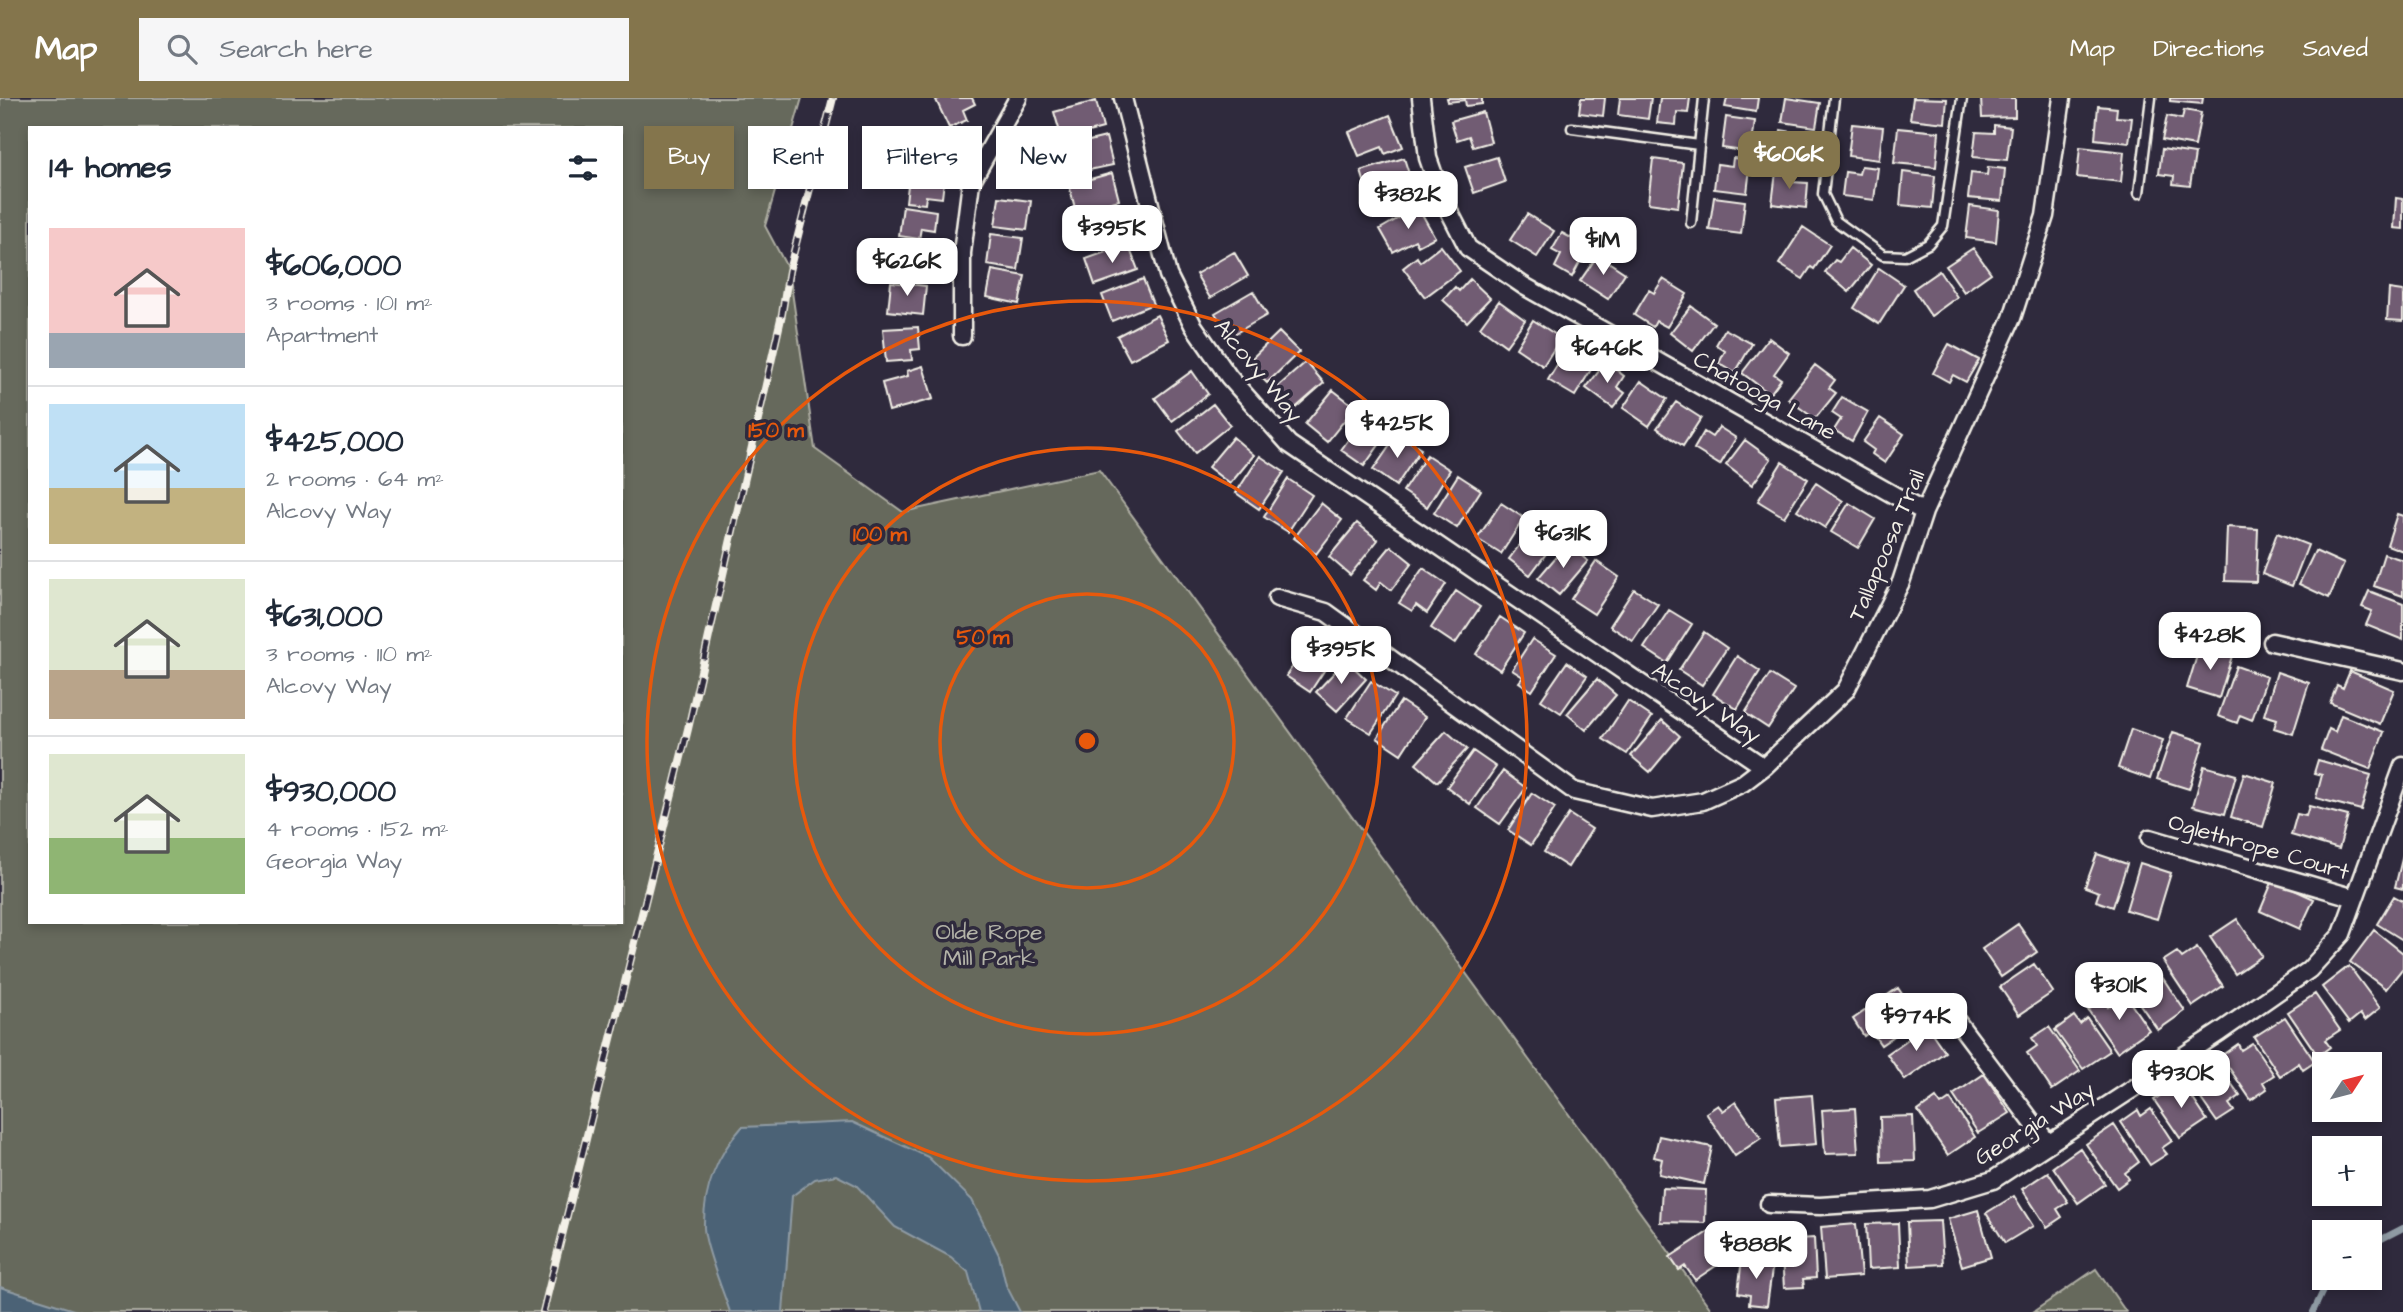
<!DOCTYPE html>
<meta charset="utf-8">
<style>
:root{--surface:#fff;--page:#f6f6f7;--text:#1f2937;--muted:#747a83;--line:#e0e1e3;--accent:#84754c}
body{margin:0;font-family:"Architects Daughter",sans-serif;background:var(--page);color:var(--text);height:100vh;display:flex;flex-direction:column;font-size:26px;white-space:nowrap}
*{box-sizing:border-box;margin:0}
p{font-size:23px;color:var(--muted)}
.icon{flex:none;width:38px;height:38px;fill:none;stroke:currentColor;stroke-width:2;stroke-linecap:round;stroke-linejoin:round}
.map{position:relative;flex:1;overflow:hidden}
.drawer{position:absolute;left:28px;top:28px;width:595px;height:798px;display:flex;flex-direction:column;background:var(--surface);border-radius:0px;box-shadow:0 4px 10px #0003}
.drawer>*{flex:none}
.top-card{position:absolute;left:644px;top:28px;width:665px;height:63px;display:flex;gap:14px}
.needle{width:46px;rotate:54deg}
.controls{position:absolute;left:2312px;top:954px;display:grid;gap:14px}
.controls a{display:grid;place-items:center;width:70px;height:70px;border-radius:0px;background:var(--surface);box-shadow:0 4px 10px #0003;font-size:35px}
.price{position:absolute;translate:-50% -60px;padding:0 16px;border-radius:14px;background:#fff;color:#222;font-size:23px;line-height:46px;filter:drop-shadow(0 2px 4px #0008)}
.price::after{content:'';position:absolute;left:50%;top:42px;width:21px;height:16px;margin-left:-10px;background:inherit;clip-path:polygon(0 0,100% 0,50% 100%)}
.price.current{background:var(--accent);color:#fff}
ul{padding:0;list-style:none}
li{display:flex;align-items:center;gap:21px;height:175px;padding:0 21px}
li+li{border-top:2px solid var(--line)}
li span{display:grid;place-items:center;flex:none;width:196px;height:140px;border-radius:0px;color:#555}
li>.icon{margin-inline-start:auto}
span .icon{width:84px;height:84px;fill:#fffc;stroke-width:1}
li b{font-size:30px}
h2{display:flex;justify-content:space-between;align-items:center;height:84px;padding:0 21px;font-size:30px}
.tag{padding:0 24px;border-radius:0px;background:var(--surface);box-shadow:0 4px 10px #0003;font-size:24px;line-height:63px}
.tag.current{background:var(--accent);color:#fff}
header{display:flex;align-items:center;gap:42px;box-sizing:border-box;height:98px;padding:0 35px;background:var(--accent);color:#fff}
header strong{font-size:33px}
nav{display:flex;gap:38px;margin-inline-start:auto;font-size:24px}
.search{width:490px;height:63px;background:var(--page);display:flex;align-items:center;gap:18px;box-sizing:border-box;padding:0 24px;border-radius:0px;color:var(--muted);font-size:26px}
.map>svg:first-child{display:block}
.green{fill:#66695b;stroke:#adada2;stroke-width:2;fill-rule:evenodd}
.water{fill:#4b6276;stroke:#8f9ba4;stroke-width:2}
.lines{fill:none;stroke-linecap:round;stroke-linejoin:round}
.stream{stroke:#8f9ba4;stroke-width:6}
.building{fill:#715c73;stroke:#f4f1e8;stroke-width:2}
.lane-casing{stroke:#f4f1e8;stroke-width:13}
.street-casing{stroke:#f4f1e8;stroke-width:21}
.lane{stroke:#2f2a3d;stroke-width:8}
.street{stroke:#2f2a3d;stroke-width:16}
.rail-casing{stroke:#f4f1e8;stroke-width:8}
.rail{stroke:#2f2a3d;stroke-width:5;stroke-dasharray:16;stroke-linecap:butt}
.ring{fill:none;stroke:#e8590c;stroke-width:3.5}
.labels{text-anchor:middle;stroke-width:7;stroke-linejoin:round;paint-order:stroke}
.street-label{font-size:23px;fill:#f4f1e8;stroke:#2f2a3d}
.park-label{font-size:23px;fill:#b4b4a9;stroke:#2f2a3d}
.centre{fill:#e8590c;stroke:#2f2a3d;stroke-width:3.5}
.ring-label{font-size:21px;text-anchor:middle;font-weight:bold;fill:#e8590c;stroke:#2f2a3d;stroke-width:7;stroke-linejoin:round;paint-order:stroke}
</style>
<header>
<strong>Map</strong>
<div class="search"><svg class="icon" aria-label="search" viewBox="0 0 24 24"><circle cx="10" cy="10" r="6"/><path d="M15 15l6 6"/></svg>Search here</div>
<nav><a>Map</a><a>Directions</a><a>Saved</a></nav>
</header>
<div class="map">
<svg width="2403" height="1214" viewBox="0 0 2403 1214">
<rect width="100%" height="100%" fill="#2f2a3d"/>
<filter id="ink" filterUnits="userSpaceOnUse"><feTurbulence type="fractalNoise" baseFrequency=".0143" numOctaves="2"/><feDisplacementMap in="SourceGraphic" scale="14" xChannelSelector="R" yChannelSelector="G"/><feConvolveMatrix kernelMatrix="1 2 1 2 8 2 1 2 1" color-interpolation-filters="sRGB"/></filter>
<g filter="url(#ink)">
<path class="green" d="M0,0h802l-37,128 24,45 26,178 88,63 196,-42 614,842h-1713zM30,30h591v794h-591z
M2096,1171l30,43h-93z"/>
<path class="water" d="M852,1024l76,35 44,43 27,55 7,30 14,27h-41l-11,-40 -17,-15 -56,-30 -39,-42 -20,-10 -21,4 -23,17 -9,116h-53c-7,-21 -25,-64 -26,-84 -1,-38 13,-73 38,-101z
M0,1189l80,25h-80z"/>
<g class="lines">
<path class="stream" d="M2370,1147l33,-17
M2313,1214l16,-34"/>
</g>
<path class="building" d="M940,0h32l3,6 -12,6 4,10 -18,8 -13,-28z
M1447,0h35v6l-16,2 -1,-6 -17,2z
M1581,0h24l-2,18 -24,-3z
M1620,0h31l-3,21 -30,-4z
M1660,0h30l-2,15 -11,-1 -1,13 -19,-2z
M1727,0h31l-2,14 -31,-5z
M1786,0l34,5 -4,24 -34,-5z
M1913,0l34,1 -2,24 -35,-4z
M1981,0h34v19l-33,1z
M2170,0h33l-1,6 -32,-3z
M1096,3l7,27 -41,11 -8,-27z
M2098,8l19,2 -1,9 16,1 -3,25 -34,-4z
M2184,12l17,3 -6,33 -33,-6 5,-24 15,3z
M1483,14l8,30 -18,5 -4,-11 -12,4 -6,-19z
M1390,17l13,32 -18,7 -3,-7 -23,9 -10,-24z
M1726,19l29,4 -4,31 -29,-4z
M1852,26l31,3 -4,33 -31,-4z
M1994,27l17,2 -4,33 -34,-3 3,-25 18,1z
M1898,30l41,4 -3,35 -42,-4z
M1781,32l17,3 -1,7 18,2 -4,25 -35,-4z
M925,35l31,6 -6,30 -31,-6z
M1106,39l7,28 -43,9 -6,-27z
M2080,49l44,5 -3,30 -44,-5z
M2162,51l33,5 -5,32 -17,-2 1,-8 -15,-2z
M1497,59l8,25 -31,11 -9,-26z
M1404,60l9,29 -43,13 -9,-29z
M1733,60l18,2 -4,33 -33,-4 3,-25 15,2z
M1653,61l30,4 -5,44 -30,-4z
M1861,68l17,2 -4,32 -32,-4 3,-24 14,2z
M1988,69l17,2 -3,32 -34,-3 3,-25 16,2z
M910,71l35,4 -3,25 -16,-2 -1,8 -19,-2z
M1776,74l17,1 -1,9 16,1 -2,25 -34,-4z
M1903,74l32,4 -3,32 -32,-3z
M1112,75l7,27 -43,12 -7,-27z
M999,99l32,4 -4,29 -32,-4z
M1714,99l31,4 -4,33 -32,-4z
M2396,100l7,1v30l-9,-1z
M903,108l33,5 -2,19 -13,-2 -2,11 -20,-3z
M1970,108l29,4 -3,32 -30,-4z
M1418,109l17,30 -17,9 -3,-6 -22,12 -13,-23z
M1120,111l7,27 -42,11 -7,-27z
M1527,116l27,17 -17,26 -27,-17z
M1803,129l27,18 -16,24 -3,-2 -8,12 -24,-15z
M1562,135l26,14 -16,30 -17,-10 6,-12 -9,-5z
M991,136l32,4 -5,32 -31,-5z
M897,144l34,4 -2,24 -17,-2 -1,8 -17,-2z
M1128,146l10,26 -43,15 -9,-26z
M1441,148l19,25 -35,26 -22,-29 14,-11 3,5z
M1850,150l21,17 -22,27 -24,-20 10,-12 4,2z
M1973,150l18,25 -27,19 -18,-26z
M1234,154l14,24 -38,22 -14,-24z
M1598,157l27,18 -17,26 -28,-18z
M1879,170l25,17 -25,39 -25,-16z
M992,172l33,6 -6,28 -32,-7z
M1939,173l18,26 -26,19 -18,-27z
M1143,181l10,25 -41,17 -10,-26z
M1470,181l20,19 -23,24 -24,-22 12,-13 4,4z
M1663,181l24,15 -20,33 -11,-6 -3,6 -19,-12 15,-25 5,3z
M891,184l35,4 -3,29 -35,-4z
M2389,191l14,2v30l-16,-1z
M1253,193l14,24 -38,22 -14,-24z
M1499,203l26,19 -19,26 -26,-19z
M1691,208l23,17 -21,28 -23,-18z
M1157,217l12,25 -39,20 -13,-24z
M1533,222l28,18 -18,28 -27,-18z
M918,229l2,22 -9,1 1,10 -26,2 -3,-33z
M1725,231l27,15 -17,29 -16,-10 6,-12 -9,-6z
M1279,234l20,20 -32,31 -20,-20z
M1769,240l20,15 -15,21 7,5 -11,15 -28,-21z
M1571,244l27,16 -23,38 -27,-16z
M1949,246l30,16 -13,22 -13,-7 -4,7 -16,-9z
M1306,264l18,21 -32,28 -18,-21z
M1606,264l18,14 -7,11 8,6 -12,15 -27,-20z
M1815,267l20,15 -6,8 7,5 -21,26 -27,-20z
M923,268l10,33 -44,12 -7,-28 26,-7 -1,-5z
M1192,273l16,23 -36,27 -17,-23z
M1641,283l26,18 -18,27 -26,-18z
M1333,292l22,17 -28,35 -22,-18z
M1842,299l26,15 -16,29 -18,-11 7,-11 -9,-6z
M1676,304l25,16 -18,28 -26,-18z
M1213,306l17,21 -35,28 -17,-22z
M1366,317l23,16 -25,35 -23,-16z
M1880,320l24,16 -19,29 -13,-9 2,-4 -11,-8z
M1719,329l17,11 -16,27 -26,-16 10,-17 8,5z
M1398,336l23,15 -25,37 -23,-16z
M1233,339l21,18 -24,29 -22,-17z
M1745,342l26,19 -19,26 -26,-20z
M1427,357l23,15 -23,37 -24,-16z
M1260,358l24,16 -25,37 -23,-16z
M1782,364l26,17 -24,38 -26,-16z
M1458,377l23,15 -24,38 -23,-15z
M1288,381l24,16 -24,37 -24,-15z
M1816,385l27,18 -18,27 -28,-18z
M1321,405l21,17 -26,34 -22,-16z
M1501,405l23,15 -23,36 -24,-15z
M1849,405l26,16 -17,29 -27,-16z
M2397,416l6,2v35l-16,-6z
M1542,417l21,16 -33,44 -21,-16z
M1357,425l21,17 -28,35 -21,-18z
M2227,429l31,2 -2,53 -31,-1z
M2277,435l31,12 -16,41 -30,-12z
M1567,446l21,17 -29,34 -21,-17z
M1391,448l21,17 -21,27 -10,-8 -5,8 -13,-10z
M2315,453l29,13 -15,34 -30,-14z
M2384,456l19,6v36l-29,-10z
M1596,463l23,16 -25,37 -23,-15z
M1423,470l23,16 -19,29 -11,-8 -4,6 -13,-8z
M1634,491l24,15 -25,37 -23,-15z
M1456,493l24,16 -25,37 -24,-16z
M2369,493l34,13v36l-37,-15 6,-14 -10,-4z
M1669,512l23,14 -25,39 -23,-15z
M1500,519l24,16 -24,37 -24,-16z
M1704,534l23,16 -25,37 -23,-15z
M1311,541l24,15 -25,38 -24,-16z
M1532,541l24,15 -24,37 -13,-9 4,-5 -11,-7z
M2200,548l32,10 -13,42 -32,-10z
M1737,558l23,15 -23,38 -24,-15z
M1346,562l20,19 -29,32 -21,-19z
M1567,564l20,14 -26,37 -20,-13z
M2236,568l31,11 -15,43 -12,-5 -3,8 -19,-7z
M2350,573l44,19 -14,34 -50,-21 7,-18 6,3z
M2277,574l32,11 -16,51 -19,-6 3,-9 -13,-4z
M1770,576l24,15 -26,39 -23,-15z
M1597,581l19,16 -30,35 -19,-16z
M1371,583l24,15 -24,37 -24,-15z
M1401,603l24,16 -24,37 -24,-16z
M1628,603l24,16 -25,37 -24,-15z
M2341,617l43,17 -14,37 -49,-19 8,-21 6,3z
M1662,622l18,16 -30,36 -19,-16z
M2131,631l32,11 -13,39 -32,-11z
M1446,633l21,18 -30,33 -21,-18z
M2173,634l31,10 -15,47 -32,-10z
M1473,653l23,16 -26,37 -23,-17z
M2318,662l53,15 -10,35 -45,-12 6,-23 -8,-2z
M2204,668l32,9 -11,39 -32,-8z
M1503,673l23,17 -26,36 -23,-16z
M2244,675l32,10 -13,44 -32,-10z
M1532,695l23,15 -24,37 -23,-15z
M2309,708l39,10 -9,33 -48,-14 6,-21 9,2z
M1569,716l23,15 -24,38 -24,-15z
M2097,756l30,10 -14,43 -17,-6 3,-9 -14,-5z
M2403,757v34l-8,-2z
M2140,765l31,10 -14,46 -31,-9z
M2273,782l41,19 -14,30 -40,-18z
M2394,798l9,5v39l-26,-16z
M2237,821l25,37 -27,18 -25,-37z
M2018,826l19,28 -36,25 -19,-28z
M2374,832l29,23v15l-17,21 -36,-27z
M2197,850l26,38 -30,20 -30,-45 14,-9 5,6z
M2034,866l19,28 -34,23 -19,-28z
M2349,868l31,42 -15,12 -5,-6 -11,9 -27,-36z
M2160,876l25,37 -27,19 -26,-37z
M1898,890l21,31 -38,26 -10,-14 -7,5 -11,-17z
M2315,896l25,36 -15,10 5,7 -12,9 -30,-44z
M2125,897l24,35 -32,22 -29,-42 15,-10 5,7z
M2074,918l6,8 7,-6 23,33 -27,18 -28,-39z
M2285,919l30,45 -12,8 -4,-7 -19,13 -26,-39z
M1927,928l18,26 -40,28 -18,-26z
M2049,929l31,44 -28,19 -25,-37 10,-7 -5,-8z
M2252,945l22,32 -11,7 4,7 -16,11 -30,-44 17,-12 3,6z
M2215,962l25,36 -11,8 5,7 -17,11 -30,-43z
M1984,976l26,39 -32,20 -25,-38z
M2181,983l26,39 -27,18 -26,-38z
M1812,997l4,49 -36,3 -4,-49z
M1936,1000l5,7 9,-6 25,38 -27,18 -30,-44z
M1736,1004l25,36 -26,18 -29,-43 12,-8 5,6z
M1855,1010l3,45 -33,1 -3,-44z
M2151,1011l21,32 -10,7 5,6 -17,11 -29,-43 17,-12 3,6z
M1913,1018l2,45 -34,1 -1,-45z
M2114,1027l25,37 -14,11 4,6 -12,9 -31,-44z
M1659,1038l53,11 -8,37 -45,-10 3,-15 -8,-2z
M2080,1050l25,36 -27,19 -25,-36z
M2048,1074l20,30 -11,7 5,8 -15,10 -25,-38z
M1662,1090l44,2 -1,33 -45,-1z
M2014,1098l19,30 -28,17 -19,-30z
M1978,1112l13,47 -29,9 -14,-47z
M1940,1123l3,43 -34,2 -2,-44z
M1898,1125l2,44 -32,2 -2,-45z
M1856,1126l5,52 -36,3 -4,-52z
M1714,1130l18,27 -37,25 -10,-14 -6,4 -9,-13z
M1814,1140l2,40 -13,1 1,8 -20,1 -3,-48z
M1742,1160l31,4 -6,44 -18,-2 1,-9 -12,-2z"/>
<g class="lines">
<g class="lane-casing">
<path id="lane" d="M1834,0l-11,96 13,27 47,34 22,1 23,-12 15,-18 19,-128
M1572,30l127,17
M2139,95l12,-95
M1691,125l13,-125"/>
</g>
<g class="street-casing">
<path id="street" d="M1123,0l45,177 25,50 36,52 60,67 475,323
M1421,0l7,60 13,37 27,53 56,38 400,226
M962,238v-83l9,-71 47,-84
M1277,500l49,14 248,179 78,18 51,-8 40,-18 21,-16 82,-77 55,-108 23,-70 88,-194 33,-102 17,-118
M2272,544l131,29
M2150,740l205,60
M1953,918l95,127
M1769,1106l51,2 110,-7 63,-19 227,-148 89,-62 33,-36 61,-168"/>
</g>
<use href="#lane" class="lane"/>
<use href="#street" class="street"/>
<g class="rail-casing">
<path id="rail" d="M543,1214l145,-583 94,-415 7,-43 44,-173"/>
</g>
<use href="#rail" class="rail"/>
</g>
</g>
<g class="ring">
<circle cx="1087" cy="643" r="147"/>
<circle cx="1087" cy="643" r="293"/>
<circle cx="1087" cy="643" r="440"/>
</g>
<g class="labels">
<g class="street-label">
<text transform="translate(1259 272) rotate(51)" y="8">Alcovy Way</text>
<text transform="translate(1765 297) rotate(29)" y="8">Chatooga Lane</text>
<text transform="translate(1886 447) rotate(-67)" y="8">Tallapoosa Trail</text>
<text transform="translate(1707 604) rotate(34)" y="8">Alcovy Way</text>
<text transform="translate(2259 748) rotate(16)" y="8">Oglethrope Court</text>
<text transform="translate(2034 1025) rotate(-32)" y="8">Georgia Way</text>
</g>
<g class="park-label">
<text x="989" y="841">Olde Rope<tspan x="989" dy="26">Mill Park</tspan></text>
</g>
</g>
<circle cx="1087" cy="643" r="10" class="centre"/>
<g class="ring-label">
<text x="776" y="339">150 m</text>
<text x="880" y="443">100 m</text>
<text x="983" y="546">50 m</text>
</g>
</svg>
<div class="controls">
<a><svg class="needle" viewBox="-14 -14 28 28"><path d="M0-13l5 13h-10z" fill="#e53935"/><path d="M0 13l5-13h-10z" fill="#747a83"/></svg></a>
<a>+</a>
<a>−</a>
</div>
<b class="price current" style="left:1789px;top:93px">$606K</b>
<b class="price" style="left:1408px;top:133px">$382K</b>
<b class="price" style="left:1112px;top:167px">$395K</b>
<b class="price" style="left:1603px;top:179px">$1M</b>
<b class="price" style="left:907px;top:200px">$626K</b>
<b class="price" style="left:1607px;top:287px">$646K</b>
<b class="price" style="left:1397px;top:362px">$425K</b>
<b class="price" style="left:1563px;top:472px">$631K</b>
<b class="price" style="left:2210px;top:574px">$428K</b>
<b class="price" style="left:1341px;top:588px">$395K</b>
<b class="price" style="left:2119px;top:924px">$301K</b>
<b class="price" style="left:1916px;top:955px">$974K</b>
<b class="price" style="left:2181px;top:1012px">$930K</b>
<b class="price" style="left:1756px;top:1183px">$888K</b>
<div class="top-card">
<a class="tag current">Buy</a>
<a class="tag">Rent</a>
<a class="tag">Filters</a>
<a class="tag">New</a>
</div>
<section class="drawer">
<h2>14 homes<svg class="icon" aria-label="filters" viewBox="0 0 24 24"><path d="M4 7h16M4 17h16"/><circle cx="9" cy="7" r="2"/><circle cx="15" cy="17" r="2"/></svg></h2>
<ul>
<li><span style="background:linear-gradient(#f6c9c9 75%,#9aa5b1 0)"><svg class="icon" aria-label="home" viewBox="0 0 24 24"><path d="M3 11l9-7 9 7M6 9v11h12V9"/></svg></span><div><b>$606,000</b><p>3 rooms · 101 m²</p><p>Apartment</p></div></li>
<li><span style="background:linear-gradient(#bfe0f5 60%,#c2b280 0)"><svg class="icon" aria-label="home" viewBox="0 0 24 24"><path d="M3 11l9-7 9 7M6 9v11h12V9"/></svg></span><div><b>$425,000</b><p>2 rooms · 64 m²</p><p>Alcovy Way</p></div></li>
<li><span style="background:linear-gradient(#dfe7d0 65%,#b9a48a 0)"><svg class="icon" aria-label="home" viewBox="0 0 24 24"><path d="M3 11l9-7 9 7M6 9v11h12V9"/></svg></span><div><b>$631,000</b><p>3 rooms · 110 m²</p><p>Alcovy Way</p></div></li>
<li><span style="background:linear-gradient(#dfe7d0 60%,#8fb573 0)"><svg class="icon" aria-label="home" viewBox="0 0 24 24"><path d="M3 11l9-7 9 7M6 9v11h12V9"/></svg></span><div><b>$930,000</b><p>4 rooms · 152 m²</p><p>Georgia Way</p></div></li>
</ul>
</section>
</div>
